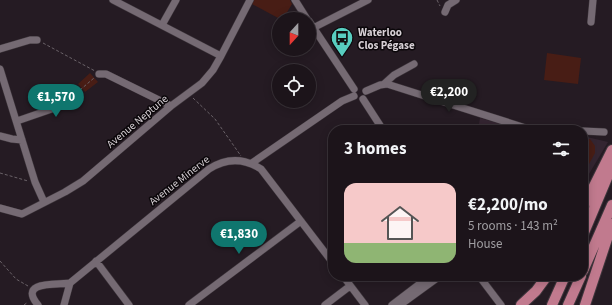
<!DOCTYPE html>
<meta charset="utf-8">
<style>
:root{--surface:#1c141a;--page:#251d23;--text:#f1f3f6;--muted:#a09ea2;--line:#3a3339;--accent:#0f766e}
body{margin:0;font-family:"Source Sans 3",sans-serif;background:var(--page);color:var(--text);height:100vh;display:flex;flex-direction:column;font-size:15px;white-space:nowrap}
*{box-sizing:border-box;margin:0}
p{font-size:13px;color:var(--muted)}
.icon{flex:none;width:22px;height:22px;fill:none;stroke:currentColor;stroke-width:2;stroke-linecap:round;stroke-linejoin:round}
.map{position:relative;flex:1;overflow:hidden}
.drawer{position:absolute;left:328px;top:125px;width:260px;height:156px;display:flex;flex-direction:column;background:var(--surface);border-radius:16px;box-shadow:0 2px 10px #0003,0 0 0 1px var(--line)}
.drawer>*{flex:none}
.needle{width:26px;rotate:201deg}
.tools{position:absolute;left:272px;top:12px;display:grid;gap:8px}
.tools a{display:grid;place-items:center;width:44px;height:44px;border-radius:50%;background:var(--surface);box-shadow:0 2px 10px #0003,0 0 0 1px var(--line);font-size:20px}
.price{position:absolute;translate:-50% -34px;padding:0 9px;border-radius:14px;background:var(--accent);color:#fff;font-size:13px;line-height:26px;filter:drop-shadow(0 1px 2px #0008)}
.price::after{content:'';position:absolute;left:50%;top:24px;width:12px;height:9px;margin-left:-6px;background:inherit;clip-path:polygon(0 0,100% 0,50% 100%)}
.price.on{background:#222;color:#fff}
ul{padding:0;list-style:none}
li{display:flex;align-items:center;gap:12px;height:100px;padding:0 16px}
li span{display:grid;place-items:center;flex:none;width:112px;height:80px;border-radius:12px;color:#555}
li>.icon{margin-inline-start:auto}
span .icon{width:48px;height:48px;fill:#fffc;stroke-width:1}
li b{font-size:17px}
h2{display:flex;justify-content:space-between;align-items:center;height:48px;padding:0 16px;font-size:17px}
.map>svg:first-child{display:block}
.built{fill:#342531}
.green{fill:#481d15}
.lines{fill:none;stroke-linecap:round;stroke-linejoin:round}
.minor-casing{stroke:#3e363c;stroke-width:8}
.highway-casing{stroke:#3e363c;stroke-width:12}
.path{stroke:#6a6268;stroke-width:1;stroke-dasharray:3 2;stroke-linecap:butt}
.minor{stroke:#756a73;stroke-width:7}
.highway{stroke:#c17a8e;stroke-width:10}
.labels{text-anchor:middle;stroke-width:3;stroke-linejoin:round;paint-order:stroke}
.poi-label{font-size:11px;font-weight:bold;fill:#d7d0d5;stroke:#0b070a;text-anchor:start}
.street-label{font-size:11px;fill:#d7d0d5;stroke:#0b070a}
</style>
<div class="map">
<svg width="612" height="305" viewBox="0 0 612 305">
<rect width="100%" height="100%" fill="#251b23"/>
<path class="built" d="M480,118l42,12h-44z
M583,136l25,6 -25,42z"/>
<path class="green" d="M254,0h36l2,4 -9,15h-3l-28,-15z
M547,53l34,5 -3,26 -34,-4z
M90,73l8,9 -13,10 -7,-8z
M590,139l5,7v7l-12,22v-35z"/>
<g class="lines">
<g class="minor-casing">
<path id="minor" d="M113,0l108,56
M295,0l12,19
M445,12l3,-7 8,-5
M309,21l45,68
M591,22l2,-22
M162,25l14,-25
M313,28l55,-28
M0,49l30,-9h7
M0,69l35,113 9,20
M99,74h7l65,32
M384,84l10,-9 20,-11
M366,91l14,-6 7,-1 145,46
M363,99l20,31
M17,121l55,-19 3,-8
M583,131l21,1
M0,136l12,3 10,1
M252,163l90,-62 12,-5
M0,208l22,6 43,-22 18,-11 88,-75 31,-23 11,-13 8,-14 29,-56
M96,261l33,44
M343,276l22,29
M479,276l22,29
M38,305c-21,-25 21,-20 32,-22l139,-114c17,-11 35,-11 52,0l72,94
M64,305l6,-22
M189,305l112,-84
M325,305l25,-19
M392,305l38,-29
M400,305l40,-29"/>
</g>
<g class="highway-casing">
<path id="highway" d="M583,208l29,-58
M583,235l29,-69
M583,271l29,-66
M521,305l15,-14 11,-15
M552,305l13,-29
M568,305l13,-29
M585,305l27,-81"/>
</g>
<path class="path" d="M437,0l3,6
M43,43l52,28
M80,90l14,-12
M193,98l22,21 26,37
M0,173l28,8
M0,261l16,18 12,7
M24,305l4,-3"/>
<use href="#minor" class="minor"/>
<use href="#highway" class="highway"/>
</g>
<defs>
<g id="bus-pin" transform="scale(1.15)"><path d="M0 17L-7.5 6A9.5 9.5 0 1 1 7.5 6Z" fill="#58cec0" stroke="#0b070a"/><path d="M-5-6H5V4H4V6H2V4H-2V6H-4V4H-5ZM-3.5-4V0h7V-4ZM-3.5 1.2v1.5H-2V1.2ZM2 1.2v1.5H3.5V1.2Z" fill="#111"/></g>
</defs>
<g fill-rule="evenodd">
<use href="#bus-pin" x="342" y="38"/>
</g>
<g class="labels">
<g class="poi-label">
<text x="358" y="36">Waterloo<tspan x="358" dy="13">Clos Pégase</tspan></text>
</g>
<g class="street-label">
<text transform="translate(137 121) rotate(-40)" y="4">Avenue Neptune</text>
<text transform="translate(179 180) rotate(-38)" y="4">Avenue Minerve</text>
</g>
</g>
</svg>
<div class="tools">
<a><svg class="needle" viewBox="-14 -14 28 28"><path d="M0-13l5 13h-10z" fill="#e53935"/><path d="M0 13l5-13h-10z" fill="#a09ea2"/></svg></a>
<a><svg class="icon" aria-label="locate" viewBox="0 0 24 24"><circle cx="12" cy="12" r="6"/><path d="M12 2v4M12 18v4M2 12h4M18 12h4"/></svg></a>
</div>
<b class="price on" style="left:449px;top:113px">€2,200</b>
<b class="price" style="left:56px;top:118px">€1,570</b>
<b class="price" style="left:239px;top:255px">€1,830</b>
<section class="drawer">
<h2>3 homes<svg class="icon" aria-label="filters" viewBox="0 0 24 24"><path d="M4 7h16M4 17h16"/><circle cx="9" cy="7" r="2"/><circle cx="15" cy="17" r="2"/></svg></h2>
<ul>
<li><span style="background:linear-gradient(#f6c9c9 75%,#8fb573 0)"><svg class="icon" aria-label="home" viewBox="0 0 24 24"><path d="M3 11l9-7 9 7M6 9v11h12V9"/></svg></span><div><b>€2,200/mo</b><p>5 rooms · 143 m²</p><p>House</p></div></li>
</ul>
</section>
</div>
